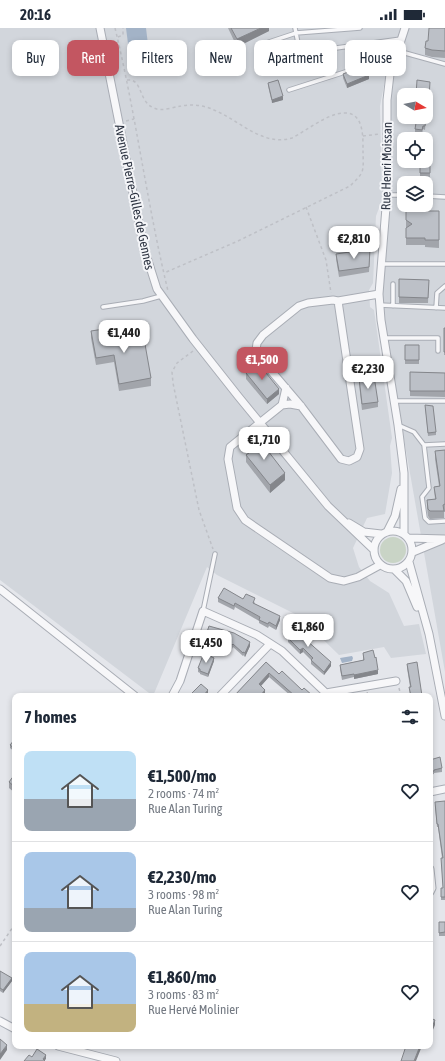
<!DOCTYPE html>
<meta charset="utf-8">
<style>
:root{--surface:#fff;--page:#f2f2f3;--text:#1f2937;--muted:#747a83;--line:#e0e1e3;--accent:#c35661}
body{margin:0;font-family:"Asap Condensed",sans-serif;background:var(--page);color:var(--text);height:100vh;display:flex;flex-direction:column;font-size:15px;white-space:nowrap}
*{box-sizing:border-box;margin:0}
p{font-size:13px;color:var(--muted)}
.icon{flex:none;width:22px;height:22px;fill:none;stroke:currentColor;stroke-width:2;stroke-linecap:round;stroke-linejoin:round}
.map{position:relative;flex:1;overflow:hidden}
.side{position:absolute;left:12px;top:665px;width:421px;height:356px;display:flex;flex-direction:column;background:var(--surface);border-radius:8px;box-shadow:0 2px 6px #0003}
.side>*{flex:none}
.banner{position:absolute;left:12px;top:12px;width:421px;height:36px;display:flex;gap:8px}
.needle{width:26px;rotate:100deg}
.fabs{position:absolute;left:397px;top:60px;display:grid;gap:8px}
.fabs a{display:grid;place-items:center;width:36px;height:36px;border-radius:8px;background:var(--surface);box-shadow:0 2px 6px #0003;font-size:20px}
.price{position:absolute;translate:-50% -34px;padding:0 9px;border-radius:8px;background:#fff;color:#222;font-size:13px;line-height:26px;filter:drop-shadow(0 1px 2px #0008)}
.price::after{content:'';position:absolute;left:50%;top:24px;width:12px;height:9px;margin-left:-6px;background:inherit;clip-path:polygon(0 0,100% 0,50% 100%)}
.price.current{background:var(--accent);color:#fff}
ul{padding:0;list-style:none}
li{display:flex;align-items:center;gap:12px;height:100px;padding:0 12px}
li+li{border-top:1px solid var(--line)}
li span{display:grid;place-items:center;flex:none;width:112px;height:80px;border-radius:8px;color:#555}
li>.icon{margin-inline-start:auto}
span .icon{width:48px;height:48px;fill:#fffc;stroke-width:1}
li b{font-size:17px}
h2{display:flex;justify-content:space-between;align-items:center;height:48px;padding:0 12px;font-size:17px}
.tag{padding:0 14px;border-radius:8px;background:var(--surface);box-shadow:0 2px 6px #0003;font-size:14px;line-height:36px}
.tag.current{background:var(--accent);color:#fff}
.status{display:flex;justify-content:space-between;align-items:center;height:28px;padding:0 20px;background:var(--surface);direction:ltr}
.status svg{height:11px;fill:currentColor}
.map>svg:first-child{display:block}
.built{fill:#d2d6dc;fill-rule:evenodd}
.green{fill:#c9d4c6}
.water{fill:#a3b3c7}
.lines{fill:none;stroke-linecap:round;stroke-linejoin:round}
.service-casing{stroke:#a9adb5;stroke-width:5.5}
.minor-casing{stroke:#a9adb5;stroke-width:9}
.path{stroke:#bec0c6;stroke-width:1.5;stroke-dasharray:3 3;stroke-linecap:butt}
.service{stroke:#f7f7f9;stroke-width:3.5}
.minor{stroke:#f7f7f9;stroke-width:7}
.wall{fill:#a2a5ab}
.shaded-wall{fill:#84868b}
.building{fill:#bcc0c7;stroke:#84868b}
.labels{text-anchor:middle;stroke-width:4;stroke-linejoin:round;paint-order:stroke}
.street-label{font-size:13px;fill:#2d3442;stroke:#f4f5f8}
</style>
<div class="status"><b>20:16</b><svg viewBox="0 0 49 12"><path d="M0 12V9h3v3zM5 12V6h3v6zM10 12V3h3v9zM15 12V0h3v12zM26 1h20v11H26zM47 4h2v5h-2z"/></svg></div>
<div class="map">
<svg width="445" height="1033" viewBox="0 0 445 1033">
<rect width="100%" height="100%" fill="#e4e6eb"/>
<path class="built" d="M0,0h445v644l-63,-358 3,-234 -5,26 2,94 -6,16 -3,67 -4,7 1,17 4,3 18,128 -2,8 2,27 -7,41 -18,4 -14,30 6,19 11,14 19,12 15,33 15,-2 7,30 -35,4 -7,-11 -45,8 -40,-39 -82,-41 -10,-8 -54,129 -153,-116zM404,67h22v22h-22zM404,111h22v22h-22zM404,155h22v22h-22z"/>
<path class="green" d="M380 522a13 13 0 1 1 26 0a13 13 0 1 1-26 0Z"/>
<path class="water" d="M126,0h20l3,25c-4,5 -8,9 -16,9l-3,-3z
M352,628l1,2 -1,3 -10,2 -2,-5z"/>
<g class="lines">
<g class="service-casing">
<path id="service" d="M295,0l5,25 101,-14
M398,23l47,13
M300,25l-31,6 -10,-4 1,-10 36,-12 64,-5
M289,62l81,-26 23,-3
M387,167h17
M426,168l19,1
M381,236h64
M379,277l66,3
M393,278v-22
M103,279l40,-6 18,-5
M436,280l1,-15 8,-7
M384,310h54v13
M395,373h50
M398,397l16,7 10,13 5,43 -7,9 3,21 4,4 16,-1
M424,417l21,-1
M203,583l12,-57"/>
</g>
<g class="minor-casing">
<path id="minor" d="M100,0l44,220 13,41 36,50 45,57 90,110 46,44
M338,273l22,148 -3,8 -8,4 -8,-2 -40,-53 -40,-47 -5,-9 1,-7 6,-8 36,-29 9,-3 25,-3 5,1 41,-7
M286,360l-4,17 -52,42 -2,12 9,49 8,12 85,58 14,3 14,-4 22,-12
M282,377l8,-1 11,2
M349,495l15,9 17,2
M374 522a19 19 0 1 1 38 0a19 19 0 1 1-38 0Z
M387,504l8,-16 6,-27
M404,506v-61l-6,-48 -17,-105 -2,-26 8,-99v-95l3,-26 15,-46
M408,510l37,1
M413,524l29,-12
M409,534l20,72 16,82
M395,542l11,11 11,26
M0,561l135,107
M326,665l70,-12
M172,668l8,-15 23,-70 54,24 25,16 47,45
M220,668l50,-52
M430,764l15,-3
M430,841l2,19 -2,4
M0,993l15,8
M58,1018l58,15"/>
</g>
<path class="path" d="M115,0c21,87 32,176 53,263
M118,9l5,-2v-7
M127,52c16,-2 11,22 27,28 8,4 19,-1 27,-2 11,-2 23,-1 33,4 25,10 49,37 78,28 14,-7 36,-25 52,-25 20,-1 19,24 19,38 0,7 1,15 -1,21 -3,6 -8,10 -12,14l-112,55 -74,32
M126,93l8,-2
M363,108l16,-2
M306,179l20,53 5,33
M193,323l-16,12 -5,9 1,11 26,127 14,39
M399,660l2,8
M0,918l15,-22"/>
<use href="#service" class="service"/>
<use href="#minor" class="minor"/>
</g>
<path class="wall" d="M228,0h41v3l-32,16z
M445,0v30l-13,-1 -7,-2v-7l3,-7z
M343,46l26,5 -22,9 -4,-10z
M268,55l15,17 -11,3 -4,-17z
M430,57l-1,16h-3v-6z
M426,89l-1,13 -2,-1 -1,5 -7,-1v-4z
M430,122v27l-10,-1v-12h-3v-3h9z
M406,183h33v37l-14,-1v-2h-19v-17h1l-1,-1z
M336,226h34l-1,18 -30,5 -3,-18z
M399,251l30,1 -1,23h-29z
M444,300h1v27h-1z
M91,303l20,5 26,-3 14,45v8l-32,5 -5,-29 -18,3 -5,-27z
M405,317h14v19h-14z
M410,344l35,1v24l-35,-1z
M246,345l33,21 -12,10 -21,-25z
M359,350l19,24v5l-16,3 -3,-26z
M425,377l11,27v3l-8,1z
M246,414l39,38 -15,13 -24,-31v-7l3,-2 -3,-4z
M445,422v62h-1v6l-14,1 -2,-3 -1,-8v-8l8,-1 -1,-12 5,-1 -4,-27v-8z
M218,570l25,1 12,3 -1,1 26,17 -4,10 -7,-4 -1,2 -9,-5v-2l-24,-14 -1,3 -16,-8z
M288,596l43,42 -7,9 -13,-11v-4l-8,-8 -3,2 -12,-12v-3l-2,-2v-2l-3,-2v-3z
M206,607l44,11 -5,11 -2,-2v1l-10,-9 -1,2 -4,-3 -22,-8z
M363,625l15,21 -24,5v-2l-12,3 -2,-11v-4l23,-5z
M214,633l-6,16 -8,-3v-1l-2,-1v-4z
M266,634l13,12 23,16 11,6h-22l-22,-19 -8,9 4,7 -2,3h-29z
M407,636l15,32h-12l-1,-9h1l-3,-19z
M15,711v13l-5,-4v-3z
M430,732l12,8v4l-8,1v1l-4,1z
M15,746v19l-6,-5v-6z
M445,773v99h-4v-12h2l-1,-30 -4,-31h-1l-2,-21z
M439,894h6v14h-6z
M0,943l12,10 -9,12 -3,-2z"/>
<path class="shaded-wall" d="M261,0h8v3l-32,16v-8z
M369,47v4l-22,9v-4z
M283,68v4l-11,3v-3z
M279,361v5l-12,10v-5z
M285,445v7l-15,13v-8z
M280,588v4l-4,10v-4z
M250,614v4l-5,11v-4z
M303,620v4l-3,2v-4z
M214,630v3l-6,16v-3z
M331,634v4l-7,9v-3z
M378,642v4l-24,5v-4z
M269,645v4l-10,11v-4z
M208,662v4l-2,2h-3z
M265,662v3l-2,3h-3z
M12,950v3l-9,12v-3z
M435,992v5l-5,12v-5z
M7,1017v5l-7,10v-6z
M420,1018h2l-6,15h-2z
M46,1027v4l-2,2 -1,-2z"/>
<path class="building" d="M231,0h30l-24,11z
M429,0h16v23l-13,-1 -7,-2 1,-7h2z
M365,37l4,10 -22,9 -4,-10z
M278,52l5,16 -11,4 -4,-17z
M417,52l13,2 -1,15h-3v-2h-10z
M417,89h9l-1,9h-2l-1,4 -7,-1z
M426,122h4v23h-10v-12h6z
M406,183h33v29h-14v-2h-19v-10l6,-4 -6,-4z
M370,221l-1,18 -30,4 -3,-17z
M399,251l30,1 -1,18 -29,-1z
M110,300l1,8 26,-5 -4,3 10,-1 8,45 -32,6 -5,-29 -18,3 -5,-27z
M444,300h1v24h-1z
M405,317h14v15h-14z
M258,335l21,26 -12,10 -21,-26z
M410,344l35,1v18h-35z
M374,348l4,26 -16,2 -3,-26z
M425,377l8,1 3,26 -8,1z
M255,406l30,39 -15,12 -24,-30 7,-5 -7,-8z
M445,422v54l-2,1 1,6h-14l-2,-2 -1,-9 9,-1 -2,-12 6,-1 -5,-35z
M224,560l19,11 3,-5 9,4 -2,5 27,13 -4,10 -7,-4 -1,2 -9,-4 1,-3 -25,-14 -1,3 -16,-8z
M288,596l43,38 -7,10 -13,-12 2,-2 -10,-10 -3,2 -12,-12 2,-1 -4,-3 2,-2 -5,-2z
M209,598l25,7 16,9 -5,11 -2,-1v1l-10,-9 -1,1 -4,-3 -22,-7z
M373,622l2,8 1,-1 2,13 -24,5v-1l-12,2 -2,-11 24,-5 -1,-7z
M204,625l10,5 -6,16 -8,-3v-2l-2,-1z
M266,634l13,12 3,-3 20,19 2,-2 9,8h-18l-26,-23 -10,11 6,6 -5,6h-26z
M417,634l5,34h-11l-2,-9h2l-4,-23z
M201,656l7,6 -5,6h-9l-2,-3z
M368,665v3h-14z
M15,711v10l-5,-4z
M440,729l2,11 -8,2v1l-4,1v-12z
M15,746v13l-6,-5z
M445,773v96h-4v-9h2l-2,-30h2l-5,-34h-1l-2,-22z
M439,894h6v10l-6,1z
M0,943l12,7 -9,12 -3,-2z
M430,990l5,2 -5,12z
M0,1011l7,6 -7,9z
M406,1018h14l-6,15h-13z
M37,1021l9,6 -3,4 2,2h-21l5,-6 3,2z"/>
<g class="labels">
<g class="street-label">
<text transform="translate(386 138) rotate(-89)" y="5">Rue Henri Moissan</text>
<text transform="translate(135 169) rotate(78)" y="5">Avenue Pierre-Gilles de Gennes</text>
</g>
</g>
</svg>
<div class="fabs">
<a><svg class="needle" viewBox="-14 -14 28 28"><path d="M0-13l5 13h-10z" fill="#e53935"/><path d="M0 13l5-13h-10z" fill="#747a83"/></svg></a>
<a><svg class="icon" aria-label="locate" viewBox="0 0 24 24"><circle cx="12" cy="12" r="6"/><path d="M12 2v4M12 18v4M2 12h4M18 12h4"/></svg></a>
<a><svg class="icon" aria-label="layers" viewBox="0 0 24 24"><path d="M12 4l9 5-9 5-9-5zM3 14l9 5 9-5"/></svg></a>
</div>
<b class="price" style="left:354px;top:232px">€2,810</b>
<b class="price" style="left:124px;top:326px">€1,440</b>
<b class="price current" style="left:262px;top:353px">€1,500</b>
<b class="price" style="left:368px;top:362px">€2,230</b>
<b class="price" style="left:264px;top:433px">€1,710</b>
<b class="price" style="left:308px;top:620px">€1,860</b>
<b class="price" style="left:206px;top:636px">€1,450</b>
<div class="banner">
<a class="tag">Buy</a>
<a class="tag current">Rent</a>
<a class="tag">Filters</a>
<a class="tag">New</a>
<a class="tag">Apartment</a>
<a class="tag">House</a>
</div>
<section class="side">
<h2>7 homes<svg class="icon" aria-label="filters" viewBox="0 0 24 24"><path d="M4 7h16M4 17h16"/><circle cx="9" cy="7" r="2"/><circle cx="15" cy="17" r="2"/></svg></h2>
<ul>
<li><span style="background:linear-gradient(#bfe0f5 60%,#9aa5b1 0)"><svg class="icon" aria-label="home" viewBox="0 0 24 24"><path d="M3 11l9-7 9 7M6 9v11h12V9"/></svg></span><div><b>€1,500/mo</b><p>2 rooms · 74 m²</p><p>Rue Alan Turing</p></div><svg class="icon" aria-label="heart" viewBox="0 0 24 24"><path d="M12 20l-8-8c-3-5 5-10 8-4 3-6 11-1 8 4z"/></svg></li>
<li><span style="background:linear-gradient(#a9c7e8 70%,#9aa5b1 0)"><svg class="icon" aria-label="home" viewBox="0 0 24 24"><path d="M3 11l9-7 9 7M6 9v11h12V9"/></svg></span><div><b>€2,230/mo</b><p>3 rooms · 98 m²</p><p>Rue Alan Turing</p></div><svg class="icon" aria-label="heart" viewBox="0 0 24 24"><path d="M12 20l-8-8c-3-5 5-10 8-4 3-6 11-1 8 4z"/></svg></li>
<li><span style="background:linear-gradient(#a9c7e8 65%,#c2b280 0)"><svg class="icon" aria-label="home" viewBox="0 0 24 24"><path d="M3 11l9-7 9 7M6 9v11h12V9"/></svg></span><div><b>€1,860/mo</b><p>3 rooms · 83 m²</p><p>Rue Hervé Molinier</p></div><svg class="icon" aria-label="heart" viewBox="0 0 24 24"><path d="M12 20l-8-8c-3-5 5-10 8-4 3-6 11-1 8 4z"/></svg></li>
</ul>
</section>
</div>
